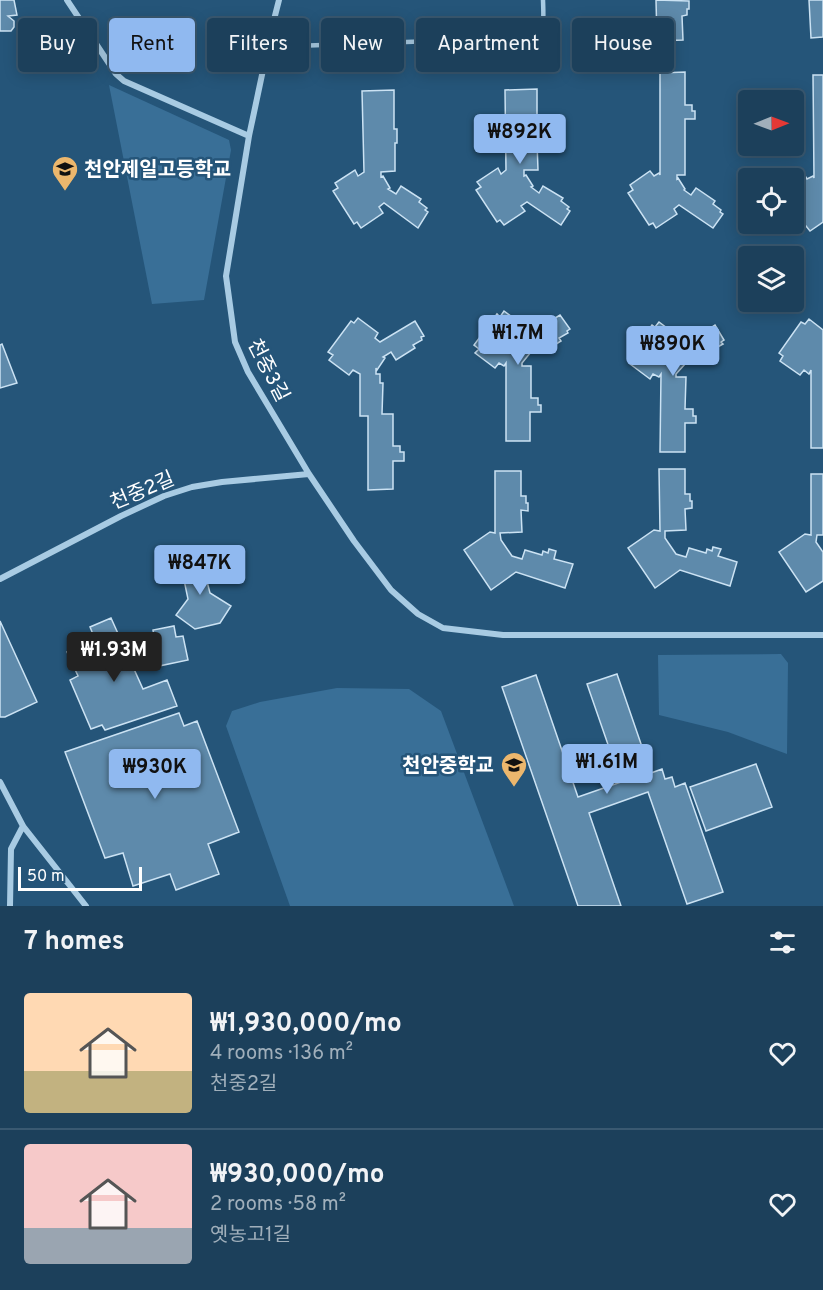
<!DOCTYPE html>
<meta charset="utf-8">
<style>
:root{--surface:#1c405b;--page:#294b64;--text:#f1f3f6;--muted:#a0afbb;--line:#3a5971;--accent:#90b9f0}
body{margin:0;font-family:Overpass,"Noto Sans KR",sans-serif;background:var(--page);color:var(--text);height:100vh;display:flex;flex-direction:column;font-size:22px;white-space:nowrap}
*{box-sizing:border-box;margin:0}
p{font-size:20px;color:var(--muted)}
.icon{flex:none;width:33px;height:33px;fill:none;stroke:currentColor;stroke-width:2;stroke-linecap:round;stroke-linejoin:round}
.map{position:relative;height:906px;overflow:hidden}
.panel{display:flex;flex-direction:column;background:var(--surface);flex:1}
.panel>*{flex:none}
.hud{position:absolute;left:18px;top:18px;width:788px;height:54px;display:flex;gap:12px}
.needle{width:39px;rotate:89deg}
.buttons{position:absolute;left:738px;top:90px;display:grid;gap:12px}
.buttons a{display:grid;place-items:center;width:66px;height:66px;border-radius:6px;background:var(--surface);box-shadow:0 3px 15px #0003,0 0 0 2px var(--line);font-size:30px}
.scale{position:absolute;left:18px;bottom:15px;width:124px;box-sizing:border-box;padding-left:6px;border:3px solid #fff;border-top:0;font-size:16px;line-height:21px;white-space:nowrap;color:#fff;-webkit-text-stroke:4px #255579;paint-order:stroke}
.price{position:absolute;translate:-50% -51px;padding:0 14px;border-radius:6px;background:var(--accent);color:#111;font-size:20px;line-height:39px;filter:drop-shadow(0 2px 3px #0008)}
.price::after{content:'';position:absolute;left:50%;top:36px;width:18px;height:14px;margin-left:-9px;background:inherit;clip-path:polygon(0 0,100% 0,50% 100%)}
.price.selected{background:#222;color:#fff}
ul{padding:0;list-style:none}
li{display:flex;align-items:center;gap:18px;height:150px;padding:0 24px}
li+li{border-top:2px solid var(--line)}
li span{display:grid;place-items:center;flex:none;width:168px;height:120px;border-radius:6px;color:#555}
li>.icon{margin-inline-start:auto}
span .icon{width:72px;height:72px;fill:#fffc;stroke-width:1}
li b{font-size:26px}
h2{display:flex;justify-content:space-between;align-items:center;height:72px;padding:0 24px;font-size:26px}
.tag{padding:0 21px;border-radius:6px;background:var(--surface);box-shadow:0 3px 15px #0003,0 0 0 2px var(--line);font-size:21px;line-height:54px}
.tag.selected{background:var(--accent);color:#111}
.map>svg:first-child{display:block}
.green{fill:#396f97}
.building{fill:#5e8aab;stroke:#cbe2f3;stroke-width:1.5}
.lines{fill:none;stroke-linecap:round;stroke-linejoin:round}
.lane{stroke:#a8cbe3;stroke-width:4.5}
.street{stroke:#a8cbe3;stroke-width:6}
.labels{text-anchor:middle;stroke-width:5;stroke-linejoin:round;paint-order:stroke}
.poi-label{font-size:20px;font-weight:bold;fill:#fff;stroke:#255579;text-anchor:start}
.street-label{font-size:20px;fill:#fff;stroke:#255579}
</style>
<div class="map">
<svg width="823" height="906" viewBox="0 0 823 906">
<rect width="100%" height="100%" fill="#255579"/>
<path class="green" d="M109,85l120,55 2,10 -27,150 -52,4z
M781,654l7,9 -1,91 -59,-22 -69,-17 -1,-60z
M337,688l72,1 32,22 73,195h-224l-64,-180 6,-15 28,-9z"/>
<path class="building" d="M0,0h14l3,15 -9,1 6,5v6l-3,4h-11z
M656,0l33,1v8h-2v6l-5,1 1,24 -26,1z
M809,0h14v37l-12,1z
M685,72v33h7v6h3v8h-10v56h-8v4l1,-1 7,11 -1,1 7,5 5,-7 19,13 -2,3 8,6 -1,2 3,2 -10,14 -34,-23 -5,4 3,5 -21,14 -3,-5 -4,2 -21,-32 5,-3 -3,-5 20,-14 4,5 5,-3 1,2v-102z
M813,75h10v147l-13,9 -4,-5 -3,2 -9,-14v-34l10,-6 3,5 6,-3 1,2z
M537,89v38h3v14h-3l1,29h-14v6l2,-1 7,11 -2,1 8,6 4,-7 20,12 -2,3 8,6 -2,2 3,2 -9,14 -34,-23 -6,4 4,5 -21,14 -4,-5 -3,2 -21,-32 5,-3 -4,-5 21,-14 3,6 5,-4 -1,-80z
M394,90v39h3v14h-2v28l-14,1v5l2,-1 7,12 -2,1 8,5 5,-8 20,13 -2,3 8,6 -2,2 3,2 -10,16 -34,-25 -5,4 4,6 -22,15 -4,-6 -3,2 -21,-33 5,-3 -3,-5 20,-13 3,6 6,-4 -2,-81z
M504,311l20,15 -4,6 6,4 34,-21 10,14 -3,2 1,2 -9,5 2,3 -19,12 -5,-7 -8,5 2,1 -9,11v3h9v32h7v7h3v7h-11v29h-24v-78l-2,3 -5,-3 -4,5 -20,-15 4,-4 -5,-4 23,-31 3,3z
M358,318l20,15 -3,5 5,4 35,-21 9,15 -3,1 1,3 -9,5 2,3 -19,12 -5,-8 -8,5 2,1 -8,12 -1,-2v6h4v9h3l-1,31h11v32h7v6h4v9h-11v28l-25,1v-74h-8v-42l-7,-4 -4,5 -20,-15 4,-5 -5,-3 23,-31 3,2z
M809,319l14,11v118h-12v-78l-2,4 -5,-4 -4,5 -20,-14 3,-5 -4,-3 22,-31 4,2z
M659,322l20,15 -4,6 6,4 34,-22 9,15 -3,2 2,2 -9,5 2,3 -20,12 -4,-7 -8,4 2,2 -10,11v3h10l-1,32h8v7h3v7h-11v29h-25l1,-78 -2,3 -6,-3 -3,5 -20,-15 4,-4 -5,-4 23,-31 3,2z
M2,344l15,39 -17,5v-43z
M659,469h26v25h5v7h2v7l-7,1 1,21 -21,1v7l11,16 10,3 3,-9 17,5 1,-4 5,2 1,-4 8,2 -3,7 19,6 -7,24 -50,-16 -25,18 -27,-40 26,-18 6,1z
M495,471h26v25h5v7h2v8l-7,-1 1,22 -22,1 1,7 11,16 10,3 3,-9 17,5 1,-4 5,2 1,-4 7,2 -2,8 19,5 -8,24 -49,-16 -25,18 -27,-40 26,-18 5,1z
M811,474h12v61h-6l-1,7 7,10v29l-17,11 -27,-40 26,-18 6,1z
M208,557l3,12 -7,1 6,23 21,13 -11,17 -25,6 -19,-14 12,-16 -5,-24 -6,1 -3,-12z
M111,618l32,71 24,-9 10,26 -72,24 -3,-5 -11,4 -21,-49 8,-4 -11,-24 19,-8 3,9 10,-4 -9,-22z
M0,621l37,81 -32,15h-5z
M174,626l2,11 7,-1 5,24 -29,6 -6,-36z
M617,674l34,99 11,-4 3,10 7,-2 3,10 10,-4 38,109 -36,12 -39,-112 -59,21 32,93h-43l-76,-219 34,-12 42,122 43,-15 -34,-98z
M179,713l5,13 13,-5 42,111 -31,12 11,30 -43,16 -6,-16 -37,12 -10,-33 -18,5 -40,-106z
M756,764l16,43 -66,24 -16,-44z"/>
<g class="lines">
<path class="lane" d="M267,47l250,-9c28,-9 27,-9 26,-38"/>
<path class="street" d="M67,0l49,74 8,7 125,55
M279,0l-12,47 -1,9 -17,80 -23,140 9,66 13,30 61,102 45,67 37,49 27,24 25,14 60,7h320
M0,579l121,-63 43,-20 28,-9 30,-5 87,-8
M0,782l23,44 63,80
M10,906l1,-57 12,-23"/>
</g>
<defs>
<g id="school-pin" transform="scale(1.35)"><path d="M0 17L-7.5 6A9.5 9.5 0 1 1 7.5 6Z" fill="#ecb76d" stroke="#255579"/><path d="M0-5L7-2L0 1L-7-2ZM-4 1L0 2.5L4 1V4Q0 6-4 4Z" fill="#111"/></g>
</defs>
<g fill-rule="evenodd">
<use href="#school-pin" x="65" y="169"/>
<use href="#school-pin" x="514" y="765"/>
</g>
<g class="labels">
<g class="poi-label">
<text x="84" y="176">천안제일고등학교</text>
<text x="494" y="772" text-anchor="end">천안중학교</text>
</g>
<g class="street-label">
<text transform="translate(269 370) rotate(63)" y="7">천중3길</text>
<text transform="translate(142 490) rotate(-23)" y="7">천중2길</text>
</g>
</g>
</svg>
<div class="buttons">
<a><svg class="needle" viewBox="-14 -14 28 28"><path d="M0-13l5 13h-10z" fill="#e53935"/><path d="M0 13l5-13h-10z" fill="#a0afbb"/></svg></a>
<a><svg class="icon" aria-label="locate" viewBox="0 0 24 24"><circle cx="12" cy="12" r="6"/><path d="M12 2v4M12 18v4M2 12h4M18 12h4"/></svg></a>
<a><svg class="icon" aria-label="layers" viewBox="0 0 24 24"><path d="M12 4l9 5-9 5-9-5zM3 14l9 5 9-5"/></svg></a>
</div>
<div class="scale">50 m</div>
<b class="price" style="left:520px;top:165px">₩892K</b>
<b class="price" style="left:518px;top:366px">₩1.7M</b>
<b class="price" style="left:673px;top:377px">₩890K</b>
<b class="price" style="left:200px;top:596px">₩847K</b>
<b class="price selected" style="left:114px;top:683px">₩1.93M</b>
<b class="price" style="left:607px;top:795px">₩1.61M</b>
<b class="price" style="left:155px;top:800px">₩930K</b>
<div class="hud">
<a class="tag">Buy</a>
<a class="tag selected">Rent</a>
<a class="tag">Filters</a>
<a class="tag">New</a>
<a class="tag">Apartment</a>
<a class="tag">House</a>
</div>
</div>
<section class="panel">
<h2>7 homes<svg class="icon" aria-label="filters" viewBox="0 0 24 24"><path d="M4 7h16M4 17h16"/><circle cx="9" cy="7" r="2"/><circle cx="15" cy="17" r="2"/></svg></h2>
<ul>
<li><span style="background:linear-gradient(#ffd9b3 65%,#c2b280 0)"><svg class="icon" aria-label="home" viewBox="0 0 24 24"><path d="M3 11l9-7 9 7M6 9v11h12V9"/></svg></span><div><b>₩1,930,000/mo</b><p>4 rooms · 136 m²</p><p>천중2길</p></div><svg class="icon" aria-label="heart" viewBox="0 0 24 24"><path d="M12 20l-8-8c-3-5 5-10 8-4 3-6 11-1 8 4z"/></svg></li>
<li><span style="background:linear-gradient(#f6c9c9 70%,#9aa5b1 0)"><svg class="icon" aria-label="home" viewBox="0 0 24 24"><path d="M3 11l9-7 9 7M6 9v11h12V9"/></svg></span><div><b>₩930,000/mo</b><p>2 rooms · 58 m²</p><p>옛농고1길</p></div><svg class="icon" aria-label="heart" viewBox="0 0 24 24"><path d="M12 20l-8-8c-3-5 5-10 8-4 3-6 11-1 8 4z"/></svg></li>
</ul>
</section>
